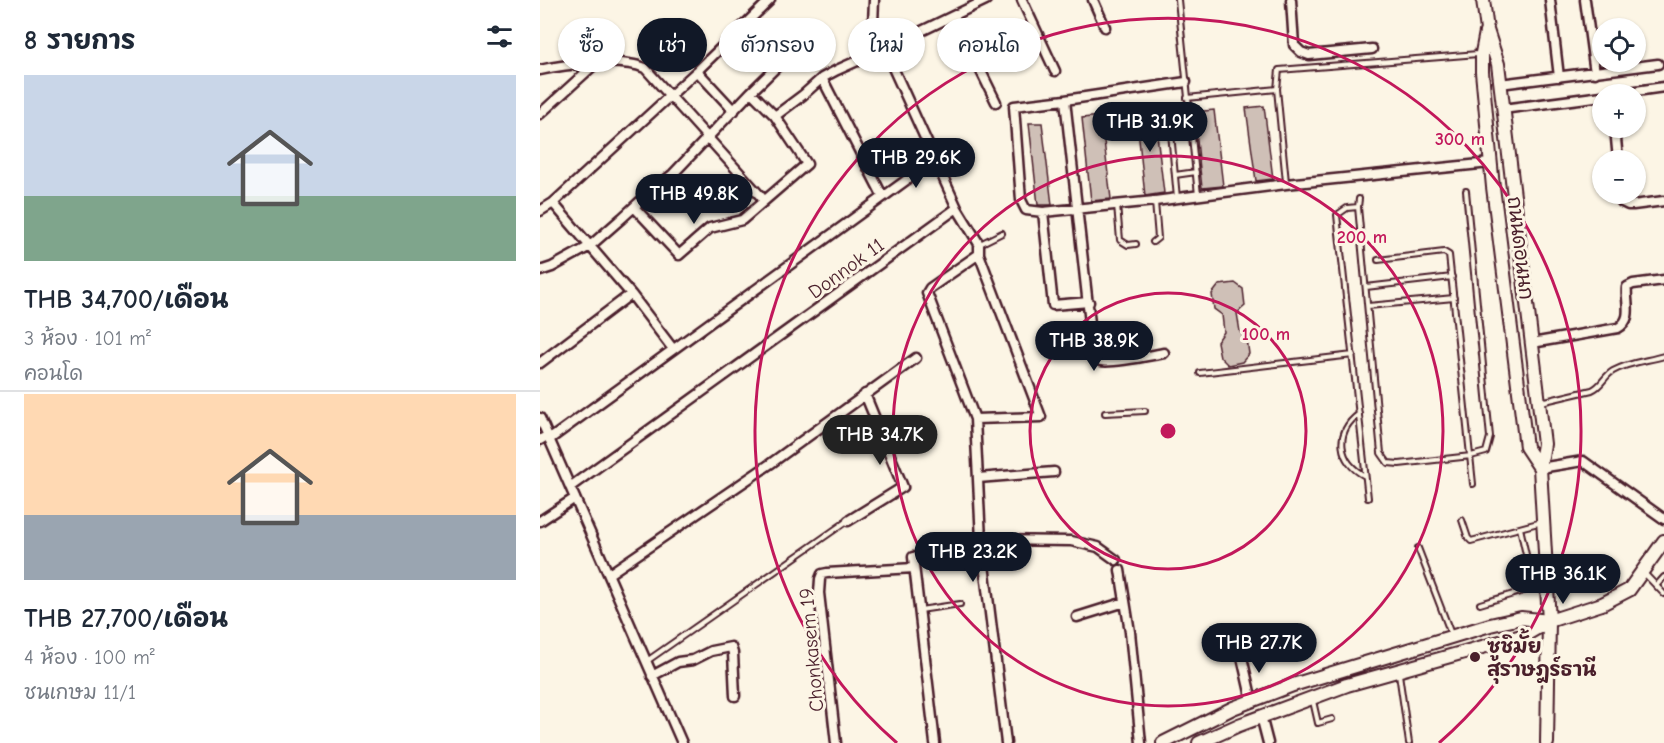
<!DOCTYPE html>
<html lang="th">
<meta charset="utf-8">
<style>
:root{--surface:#fff;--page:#f6f6f7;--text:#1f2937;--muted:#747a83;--line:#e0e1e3;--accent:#111827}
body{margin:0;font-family:"Comic Neue","Playpen Sans Thai",sans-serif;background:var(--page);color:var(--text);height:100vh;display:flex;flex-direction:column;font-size:22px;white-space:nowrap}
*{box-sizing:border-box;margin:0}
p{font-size:20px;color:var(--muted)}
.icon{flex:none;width:33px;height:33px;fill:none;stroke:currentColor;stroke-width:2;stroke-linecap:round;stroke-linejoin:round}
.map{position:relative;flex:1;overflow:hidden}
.panel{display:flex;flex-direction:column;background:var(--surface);width:540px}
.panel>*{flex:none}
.banner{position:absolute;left:18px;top:18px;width:570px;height:54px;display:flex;gap:12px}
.buttons{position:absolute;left:1052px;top:18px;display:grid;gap:12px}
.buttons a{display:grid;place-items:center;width:54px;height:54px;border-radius:50%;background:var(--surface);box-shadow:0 2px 4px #0004;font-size:30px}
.price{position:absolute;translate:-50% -51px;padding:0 14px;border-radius:21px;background:var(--accent);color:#fff;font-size:20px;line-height:39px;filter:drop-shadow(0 2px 3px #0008)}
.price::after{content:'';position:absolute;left:50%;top:36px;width:18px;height:14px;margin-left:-9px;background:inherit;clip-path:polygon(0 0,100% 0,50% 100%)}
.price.selected{background:#222;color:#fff}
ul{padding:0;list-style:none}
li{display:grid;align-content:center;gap:12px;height:318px;padding:0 24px}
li+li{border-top:2px solid var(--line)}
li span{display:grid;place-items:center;height:186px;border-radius:0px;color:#555}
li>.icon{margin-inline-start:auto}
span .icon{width:108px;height:108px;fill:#fffc;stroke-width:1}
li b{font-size:26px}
h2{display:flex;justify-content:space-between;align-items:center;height:72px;padding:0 24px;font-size:26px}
.tag{padding:0 21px;border-radius:27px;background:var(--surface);box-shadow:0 2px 4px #0004;font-size:21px;line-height:54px}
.tag.selected{background:var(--accent);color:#fff}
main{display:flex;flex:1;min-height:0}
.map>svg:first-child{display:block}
.building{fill:#cfc0b7;stroke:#4a1f2b;stroke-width:1.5}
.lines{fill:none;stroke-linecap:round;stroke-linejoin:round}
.lane-casing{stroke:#4a1f2b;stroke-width:8}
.street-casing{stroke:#4a1f2b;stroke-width:13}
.secondary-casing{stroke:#4a1f2b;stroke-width:16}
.lane{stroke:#fcf5e5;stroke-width:4}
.street{stroke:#fcf5e5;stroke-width:8}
.secondary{stroke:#fcf5e5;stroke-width:12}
.ring{fill:none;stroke:#c2185b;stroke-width:3}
.poi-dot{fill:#4a1f2b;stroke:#fcf5e5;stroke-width:2}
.labels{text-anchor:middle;stroke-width:6;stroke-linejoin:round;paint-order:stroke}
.street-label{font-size:20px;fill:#4a1f2b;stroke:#fcf5e5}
.poi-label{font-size:20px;font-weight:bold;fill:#4a1f2b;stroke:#fcf5e5;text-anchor:start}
.centre{fill:#c2185b;stroke:#fcf5e5;stroke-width:3}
.ring-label{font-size:18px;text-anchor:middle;font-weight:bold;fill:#c2185b;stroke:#fcf5e5;stroke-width:6;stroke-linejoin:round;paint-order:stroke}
</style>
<main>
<section class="panel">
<h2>8 รายการ<svg class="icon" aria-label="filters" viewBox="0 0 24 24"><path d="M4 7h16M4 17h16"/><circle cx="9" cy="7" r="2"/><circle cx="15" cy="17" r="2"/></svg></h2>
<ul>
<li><span style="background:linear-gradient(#c9d6e8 65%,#7fa58c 0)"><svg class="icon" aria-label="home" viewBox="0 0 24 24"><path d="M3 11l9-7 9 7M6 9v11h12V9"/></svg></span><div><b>THB 34,700/เดือน</b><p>3 ห้อง · 101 m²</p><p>คอนโด</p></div></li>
<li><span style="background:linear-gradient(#ffd9b3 65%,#9aa5b1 0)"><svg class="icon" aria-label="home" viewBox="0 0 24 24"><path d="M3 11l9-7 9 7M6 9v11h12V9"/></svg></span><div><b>THB 27,700/เดือน</b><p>4 ห้อง · 100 m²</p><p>ชนเกษม 11/1</p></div></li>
</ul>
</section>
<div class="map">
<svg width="1124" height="743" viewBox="0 0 1124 743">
<rect width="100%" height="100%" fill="#fcf5e5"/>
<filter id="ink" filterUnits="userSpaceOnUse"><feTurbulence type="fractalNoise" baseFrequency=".0167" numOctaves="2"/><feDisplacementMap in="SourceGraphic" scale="12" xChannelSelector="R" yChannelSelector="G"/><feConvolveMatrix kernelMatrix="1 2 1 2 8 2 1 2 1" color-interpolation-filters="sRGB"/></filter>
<g filter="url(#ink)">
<path class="building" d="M724,106l9,73 -17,2 -10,-73z
M614,110l10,83 -19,3 -9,-85z
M674,110l9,76 -21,2 -8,-76z
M561,116l10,83 -20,2 -9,-83z
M489,123h13l10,82h-14z
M695,283l8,6 2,17 -8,7 3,19 7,7 2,15 -7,8 -14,3 -8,-8 -3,-15 7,-10 -2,-17 -8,-6 -2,-15 7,-9z"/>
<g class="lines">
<g class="lane-casing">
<path id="lane" d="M638,0l20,195
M647,98l90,-9
M635,175l21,-3
M746,182l-9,-93 2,-19 199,-16
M637,198l-7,-76 1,-3 18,-3
M819,199l-1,8 23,246 7,10 11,1 72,-8 15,-4 4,-15 -24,-246
M577,205l3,35 8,5 8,-1
M818,207l-11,1 -10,7 31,283
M613,242l5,-4 -3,-36
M440,244l22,-11
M838,260l66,-8 5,3 24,229
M826,287l86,-10
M828,306l86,-8
M660,373l153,-18
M1001,402l51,-12c10,-4 12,-14 21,-19 16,-9 34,-10 51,-15
M565,413l40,-2
M819,414c-25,18 -21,48 6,62
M922,520l6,18 3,3 71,-19
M878,548l33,86
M1104,573l20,21
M1116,586l8,-9
M940,604l50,-15 1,-12 -11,-49
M380,610l40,-6
M107,661l200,-140
M859,674l10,69
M773,701l5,22 14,-4"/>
</g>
<g class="street-casing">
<path id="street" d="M482,0l33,71
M553,0l12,27
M751,0l3,45 7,7 8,3 63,-6
M1010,0l9,77
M1045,0l10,73
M414,16l42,86
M0,70c25,-6 82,-12 105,-2l119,132
M157,71l37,40
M282,78l61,119
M646,82l-121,18 -51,6 7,94 5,10 17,2 112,-11 131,-17 204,-21
M960,84l158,-20
M211,92l57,-56
M1075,94l49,-7
M525,100l28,250c2,4 3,10 8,11 10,3 51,-6 63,-8
M963,109l99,-13
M0,114l55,-50
M1075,128l3,32
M1081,194l1,8 6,3h5l31,-4
M13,203l78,91 42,55
M94,207l45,48 31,-27 32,-8 65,-56 -32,-48
M417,208l22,36v10
M0,211l13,-8 144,-132 73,-71
M503,212l10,93 36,-3
M439,254l62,163 -66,2 -48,-126 3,-5z
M0,271l12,-4 38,-21 32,-28 25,-23 26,-21 78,-82 24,24 28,-21 19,-17 15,-8 47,-21 102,-49
M992,343l86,-15c16,-9 7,-26 9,-41l6,-3 31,-4
M0,363l91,-69
M0,418l142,325
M435,419l6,121 25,203
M10,439l384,-279
M0,440l8,-5
M1000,468l43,-7 81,58
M438,478l76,-6
M30,487l387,-279 -84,-184 1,-24
M0,521l35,-23
M308,521l55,-34 -38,-93
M441,540l90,1 27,6 18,13
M373,557l22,186
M580,570l10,62 11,111
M69,574l161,-110 146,-106
M537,617l48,-15
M701,653l11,48
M112,676l26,-14 15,-2 18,-9 20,-4 2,6 2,43
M721,716l7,27
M296,743l-17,-150 1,-14 2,-5 5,-1 87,-5"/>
</g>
<g class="secondary-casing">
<path id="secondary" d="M943,0l4,30 11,34 46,380 -4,24 9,153 -2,122
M946,32l-4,21v19l11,115 33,260 14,21
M623,743l70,-35 60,-23 197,-60 31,-7 28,3
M659,743l40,-18 108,-40 178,-50 24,-14 53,-17 27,-14 35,-49"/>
</g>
<use href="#lane" class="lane"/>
<use href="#street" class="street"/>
<use href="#secondary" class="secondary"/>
</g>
</g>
<g class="ring">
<circle cx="628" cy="431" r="138"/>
<circle cx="628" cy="431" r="275"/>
<path d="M357 743A413 413 0 1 1 899 743"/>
</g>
<circle class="poi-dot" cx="935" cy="657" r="6"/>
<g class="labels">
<g class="street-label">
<text transform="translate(981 248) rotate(83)" y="7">ถนนดอนนก</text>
<text transform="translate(306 268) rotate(-36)" y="7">Donnok 11</text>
<text transform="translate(271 650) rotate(-95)" y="7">Chonkasem 19</text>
</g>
<g class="poi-label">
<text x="947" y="653">ซูชิมั้ย<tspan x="947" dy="23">สุราษฎร์ธานี</tspan></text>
</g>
</g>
<circle cx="628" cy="431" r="9" class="centre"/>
<g class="ring-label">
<text x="920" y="145">300 m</text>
<text x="822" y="243">200 m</text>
<text x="726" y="340">100 m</text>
</g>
</svg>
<div class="buttons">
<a><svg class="icon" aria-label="locate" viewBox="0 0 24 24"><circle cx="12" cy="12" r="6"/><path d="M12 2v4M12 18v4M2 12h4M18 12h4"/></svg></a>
<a>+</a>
<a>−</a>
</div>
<b class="price" style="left:610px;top:153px">THB 31.9K</b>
<b class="price" style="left:376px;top:189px">THB 29.6K</b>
<b class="price" style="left:154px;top:225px">THB 49.8K</b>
<b class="price" style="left:554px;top:372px">THB 38.9K</b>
<b class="price selected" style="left:340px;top:466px">THB 34.7K</b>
<b class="price" style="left:433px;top:583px">THB 23.2K</b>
<b class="price" style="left:1023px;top:605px">THB 36.1K</b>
<b class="price" style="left:719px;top:674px">THB 27.7K</b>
<div class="banner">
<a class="tag">ซื้อ</a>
<a class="tag selected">เช่า</a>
<a class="tag">ตัวกรอง</a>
<a class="tag">ใหม่</a>
<a class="tag">คอนโด</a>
</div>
</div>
</main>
